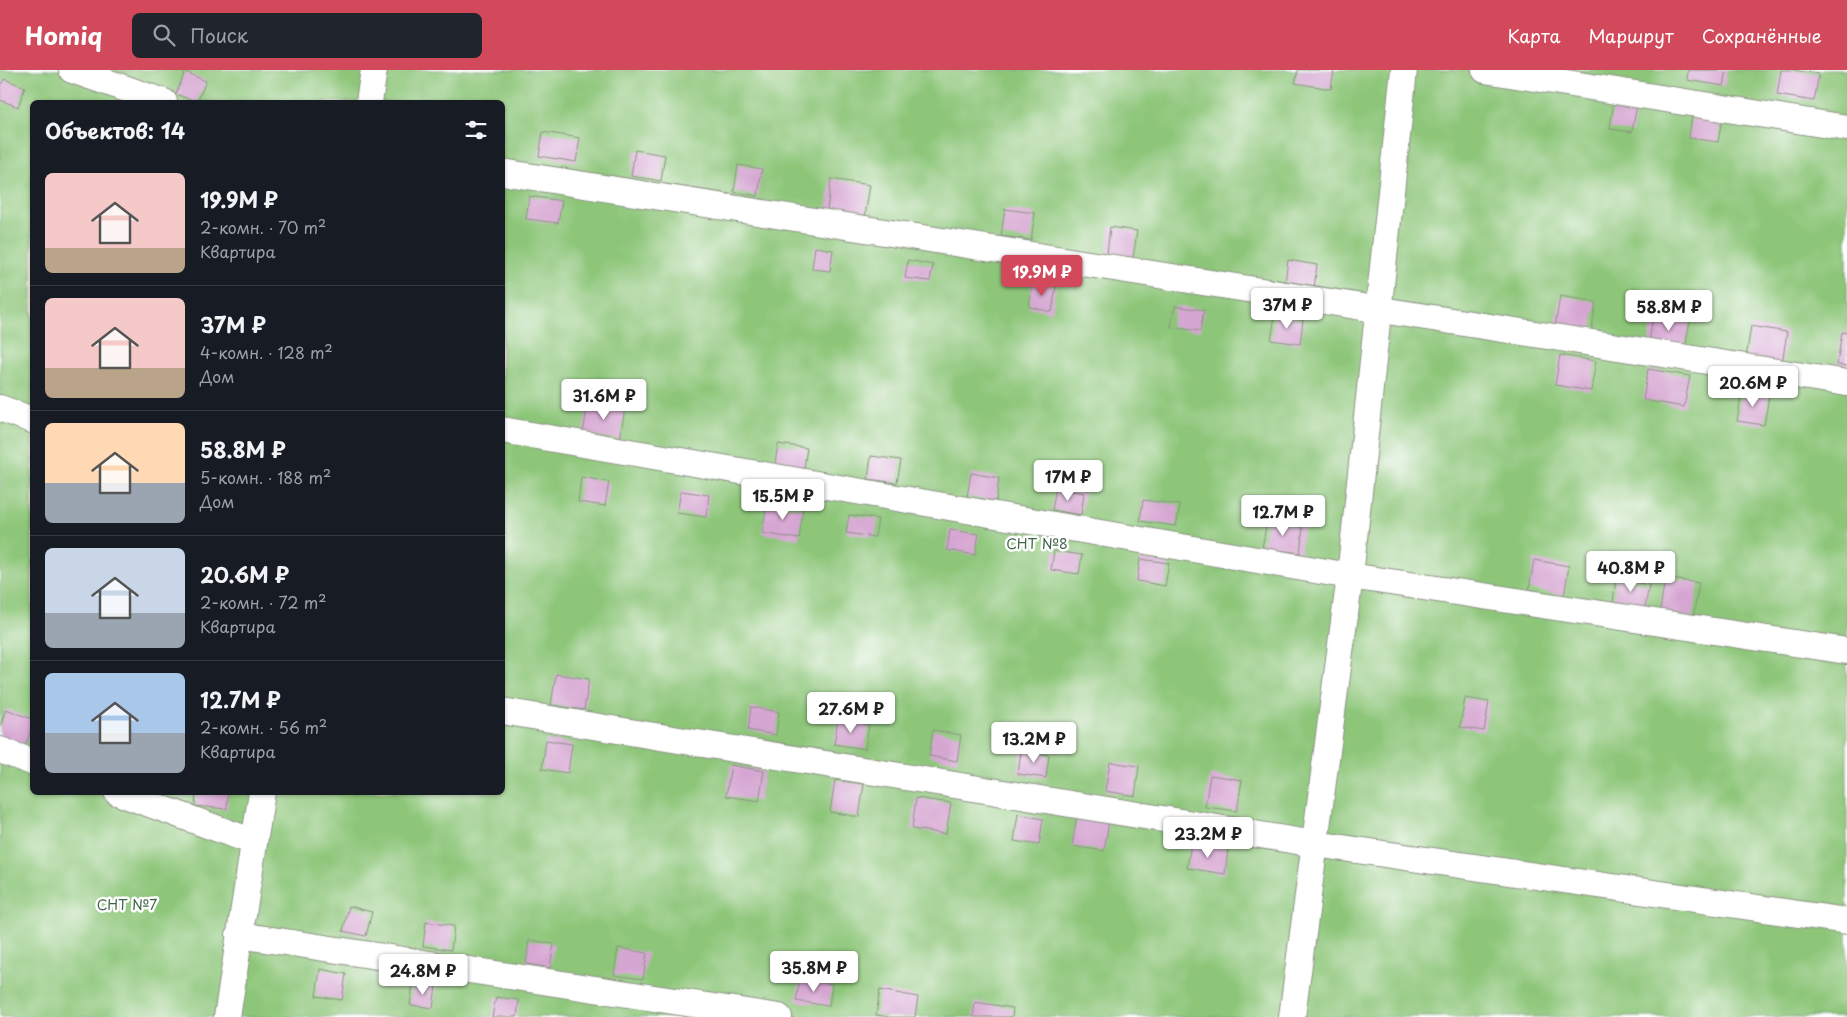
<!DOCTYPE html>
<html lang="ru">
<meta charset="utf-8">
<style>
:root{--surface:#171b24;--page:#20242c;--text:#f1f3f6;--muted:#9ea1a6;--line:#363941;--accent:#d1495b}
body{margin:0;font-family:"Playpen Sans",sans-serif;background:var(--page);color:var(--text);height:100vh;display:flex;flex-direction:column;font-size:19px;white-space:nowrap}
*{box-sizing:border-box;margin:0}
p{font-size:16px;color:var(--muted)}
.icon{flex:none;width:28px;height:28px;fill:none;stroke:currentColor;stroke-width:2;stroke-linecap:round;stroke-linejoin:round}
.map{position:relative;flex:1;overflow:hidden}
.sheet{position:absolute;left:30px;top:30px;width:475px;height:695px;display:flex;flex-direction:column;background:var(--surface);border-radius:8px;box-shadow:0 1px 4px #0004}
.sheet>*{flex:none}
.price{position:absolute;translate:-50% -42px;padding:0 11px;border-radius:5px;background:#fff;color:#222;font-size:16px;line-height:32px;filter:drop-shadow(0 1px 2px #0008)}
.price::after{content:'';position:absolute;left:50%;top:30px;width:15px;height:11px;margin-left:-8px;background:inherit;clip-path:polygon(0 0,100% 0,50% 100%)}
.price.active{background:var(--accent);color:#fff}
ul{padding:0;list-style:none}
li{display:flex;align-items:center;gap:15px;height:125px;padding:0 15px}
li+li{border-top:1px solid var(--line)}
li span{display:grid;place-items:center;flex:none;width:140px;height:100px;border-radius:8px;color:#555}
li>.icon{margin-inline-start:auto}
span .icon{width:60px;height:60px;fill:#fffc;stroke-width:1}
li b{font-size:21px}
h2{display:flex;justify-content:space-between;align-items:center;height:60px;padding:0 15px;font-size:21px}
header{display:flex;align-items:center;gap:30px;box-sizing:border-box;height:70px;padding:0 25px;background:var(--accent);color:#fff}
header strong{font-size:24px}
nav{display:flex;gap:28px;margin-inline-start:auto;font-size:18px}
.search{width:350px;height:45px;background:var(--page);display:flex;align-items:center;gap:12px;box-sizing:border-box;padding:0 18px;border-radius:8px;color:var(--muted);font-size:19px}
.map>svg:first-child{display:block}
.green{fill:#8dc679;stroke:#568256;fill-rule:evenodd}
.building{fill:#d6a6d2}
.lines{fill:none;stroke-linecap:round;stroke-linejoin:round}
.minor-casing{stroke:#8a9282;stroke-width:28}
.minor{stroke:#fff;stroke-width:26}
.labels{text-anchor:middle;stroke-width:5;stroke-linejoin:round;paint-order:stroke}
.park-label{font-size:14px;fill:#406649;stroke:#fff}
</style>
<header>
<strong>Homiq</strong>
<div class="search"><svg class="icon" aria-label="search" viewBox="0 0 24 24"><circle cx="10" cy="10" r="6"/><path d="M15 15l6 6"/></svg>Поиск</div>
<nav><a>Карта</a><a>Маршрут</a><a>Сохранённые</a></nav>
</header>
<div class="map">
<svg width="1847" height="947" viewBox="0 0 1847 947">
<rect width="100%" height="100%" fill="#fff"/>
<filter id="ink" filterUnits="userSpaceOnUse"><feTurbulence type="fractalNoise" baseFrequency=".02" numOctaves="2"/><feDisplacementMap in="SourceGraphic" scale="10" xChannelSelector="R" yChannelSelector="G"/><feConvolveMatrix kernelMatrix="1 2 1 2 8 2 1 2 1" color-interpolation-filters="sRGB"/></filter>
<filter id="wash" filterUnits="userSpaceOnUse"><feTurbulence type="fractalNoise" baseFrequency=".0096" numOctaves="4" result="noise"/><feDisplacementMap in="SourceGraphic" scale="20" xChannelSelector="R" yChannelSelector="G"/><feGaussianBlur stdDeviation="1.12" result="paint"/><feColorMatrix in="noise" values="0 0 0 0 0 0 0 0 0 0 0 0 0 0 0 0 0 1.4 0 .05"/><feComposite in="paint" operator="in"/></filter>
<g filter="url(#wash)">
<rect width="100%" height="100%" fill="#f5e7d1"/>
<path class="green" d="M0,0h1847v947h-1847zM32,32h470v690h-470z"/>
<g id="blocks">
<path class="building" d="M1298,0h36l-3,19 -36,-6z
M1688,0h39l-3,16 -37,-6z
M1781,0h11l27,4 -5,27 -37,-6z
M185,2l21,9 -9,21 -21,-8z
M4,9l21,8 -7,20 -18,-7v-13z
M1614,30l23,4 -5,28 -22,-3z
M1692,45l30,4 -4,23 -29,-4z
M543,62l37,6 -4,24 -37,-6z
M635,80l30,5 -4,26 -30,-5z
M738,95l24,4 -4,27 -24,-4z
M831,109l39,6 -5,31 -38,-6z
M529,126l33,5 -4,22 -32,-4z
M1005,139l30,4 -4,27 -30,-4z
M1110,157l27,4 -4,27 -26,-4z
M815,177l18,3 -3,21 -18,-2z
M908,190l25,5 -3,16 -25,-3z
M1288,190l29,5 -3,23 -29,-5z
M1032,213l24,3 -4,26 -23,-5z
M1560,226l36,6 -5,32 -36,-6z
M1175,236l29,4 -4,21 -29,-4z
M1653,245l37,5 -5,29 -36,-6z
M1275,246l28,4 -3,24 -29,-4z
M1751,256l36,6 -5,32 -36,-6z
M1842,262l5,1v33l-10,-1z
M1560,285l36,6 -5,30 -36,-6z
M1648,299l42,7 -6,31 -41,-7z
M1742,321l27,5 -5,29 -27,-4z
M588,331l37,6 -5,33 -37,-6z
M778,374l29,4 -4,26 -29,-4z
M871,386l30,4 -4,23 -29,-4z
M971,403l28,5 -3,23 -29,-4z
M581,407l28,5 -4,24 -27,-4z
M1056,418l28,5 -3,22 -29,-5z
M681,421l28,4 -3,22 -29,-4z
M1143,430l37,5 -4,21 -36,-5z
M767,434l36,5 -4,30 -37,-6z
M849,445l29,4 -3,18 -29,-4z
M1267,451l36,6 -3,26 -38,-5z
M950,460l29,4 -4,21 -28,-5z
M1054,481l28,4 -3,19 -28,-4z
M1140,489l29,4 -4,23 -28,-5z
M1534,490l35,6 -5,30 -35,-7z
M1665,508l34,5 -6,35 -33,-6z
M1616,509l33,6 -4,23 -32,-6z
M556,604l33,5 -5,31 -33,-5z
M1465,628l24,4 -5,29 -24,-4z
M751,637l28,5 -3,23 -28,-5z
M6,639l26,10v7l-7,20 -25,-9v-10z
M838,649l31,6 -4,24 -31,-5z
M933,660l28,5 -4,26 -28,-5z
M546,670l26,4 -4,29 -26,-4z
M1021,681l28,4 -3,23 -28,-4z
M1110,692l29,4 -4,30 -30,-5z
M731,695l33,6 -5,30 -33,-5z
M1210,705l32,5 -5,31 -32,-4z
M835,710l29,4 -5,33 -29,-5z
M196,722h32l-1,17 -32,-3z
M916,728l35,5 -5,31 -34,-5z
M1018,744l25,5 -4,26 -25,-4z
M1077,746l32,5 -5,30 -32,-5z
M1191,773l37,6 -3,25 -38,-6z
M349,836l23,6 -6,24 -23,-5z
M426,852l28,4 -3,24 -28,-4z
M529,870l25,4 -4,24 -24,-4z
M618,878l29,5 -4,26 -29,-4z
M320,899l26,5 -4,26 -26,-4z
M800,909l32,5 -3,22 -33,-5z
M413,913l23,3 -3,22 -23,-3z
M880,920l38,7 -3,20h-25l-14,-2z
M496,927l23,3 -2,17h-25z
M975,932l38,6 -1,9h-39z"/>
</g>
</g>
<g filter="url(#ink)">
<use href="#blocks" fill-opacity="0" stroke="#8a9282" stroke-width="1"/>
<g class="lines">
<g class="minor-casing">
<path id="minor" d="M72,0l92,32
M1485,0l362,58
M369,32l5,-32
M502,102l1345,211
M0,338l32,12
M502,360l848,146 497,75
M502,641l813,133 532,77
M0,680l32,12
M117,722l137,50
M239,865l540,82
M227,947l35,-225
M1292,947l58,-441 54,-506"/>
</g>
<use href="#minor" class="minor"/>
</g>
</g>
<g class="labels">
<g class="park-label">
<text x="1037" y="479">СНТ №8</text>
<text x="127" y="840">СНТ №7</text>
</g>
</g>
</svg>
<b class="price active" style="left:1042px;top:227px">19.9M ₽</b>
<b class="price" style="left:1287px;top:260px">37M ₽</b>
<b class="price" style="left:1669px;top:262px">58.8M ₽</b>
<b class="price" style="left:1753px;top:338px">20.6M ₽</b>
<b class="price" style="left:604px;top:351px">31.6M ₽</b>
<b class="price" style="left:1068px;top:432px">17M ₽</b>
<b class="price" style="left:783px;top:451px">15.5M ₽</b>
<b class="price" style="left:1283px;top:467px">12.7M ₽</b>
<b class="price" style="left:1631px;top:523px">40.8M ₽</b>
<b class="price" style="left:851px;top:664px">27.6M ₽</b>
<b class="price" style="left:1034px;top:694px">13.2M ₽</b>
<b class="price" style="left:1208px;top:789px">23.2M ₽</b>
<b class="price" style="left:814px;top:923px">35.8M ₽</b>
<b class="price" style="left:423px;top:926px">24.8M ₽</b>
<section class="sheet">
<h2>Объектов: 14<svg class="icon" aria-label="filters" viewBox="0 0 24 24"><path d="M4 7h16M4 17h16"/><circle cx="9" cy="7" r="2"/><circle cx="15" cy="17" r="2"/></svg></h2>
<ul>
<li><span style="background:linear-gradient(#f6c9c9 75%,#b9a48a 0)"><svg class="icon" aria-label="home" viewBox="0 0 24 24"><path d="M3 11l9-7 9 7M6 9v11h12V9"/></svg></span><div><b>19.9M ₽</b><p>2-комн. · 70 m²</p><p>Квартира</p></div></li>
<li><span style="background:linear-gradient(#f6c9c9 70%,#b9a48a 0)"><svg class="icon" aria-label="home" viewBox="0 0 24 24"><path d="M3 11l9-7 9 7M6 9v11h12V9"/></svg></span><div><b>37M ₽</b><p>4-комн. · 128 m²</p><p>Дом</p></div></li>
<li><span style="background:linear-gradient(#ffd9b3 60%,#9aa5b1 0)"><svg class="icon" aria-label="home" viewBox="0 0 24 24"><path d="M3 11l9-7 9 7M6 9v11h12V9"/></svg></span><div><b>58.8M ₽</b><p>5-комн. · 188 m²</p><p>Дом</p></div></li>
<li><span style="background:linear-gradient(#c9d6e8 65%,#9aa5b1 0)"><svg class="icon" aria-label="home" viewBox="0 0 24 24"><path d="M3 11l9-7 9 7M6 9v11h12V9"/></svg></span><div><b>20.6M ₽</b><p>2-комн. · 72 m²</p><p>Квартира</p></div></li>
<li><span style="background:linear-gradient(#a9c7e8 60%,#9aa5b1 0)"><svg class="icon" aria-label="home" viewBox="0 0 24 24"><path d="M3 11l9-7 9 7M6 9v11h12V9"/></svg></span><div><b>12.7M ₽</b><p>2-комн. · 56 m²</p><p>Квартира</p></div></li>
</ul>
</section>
</div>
